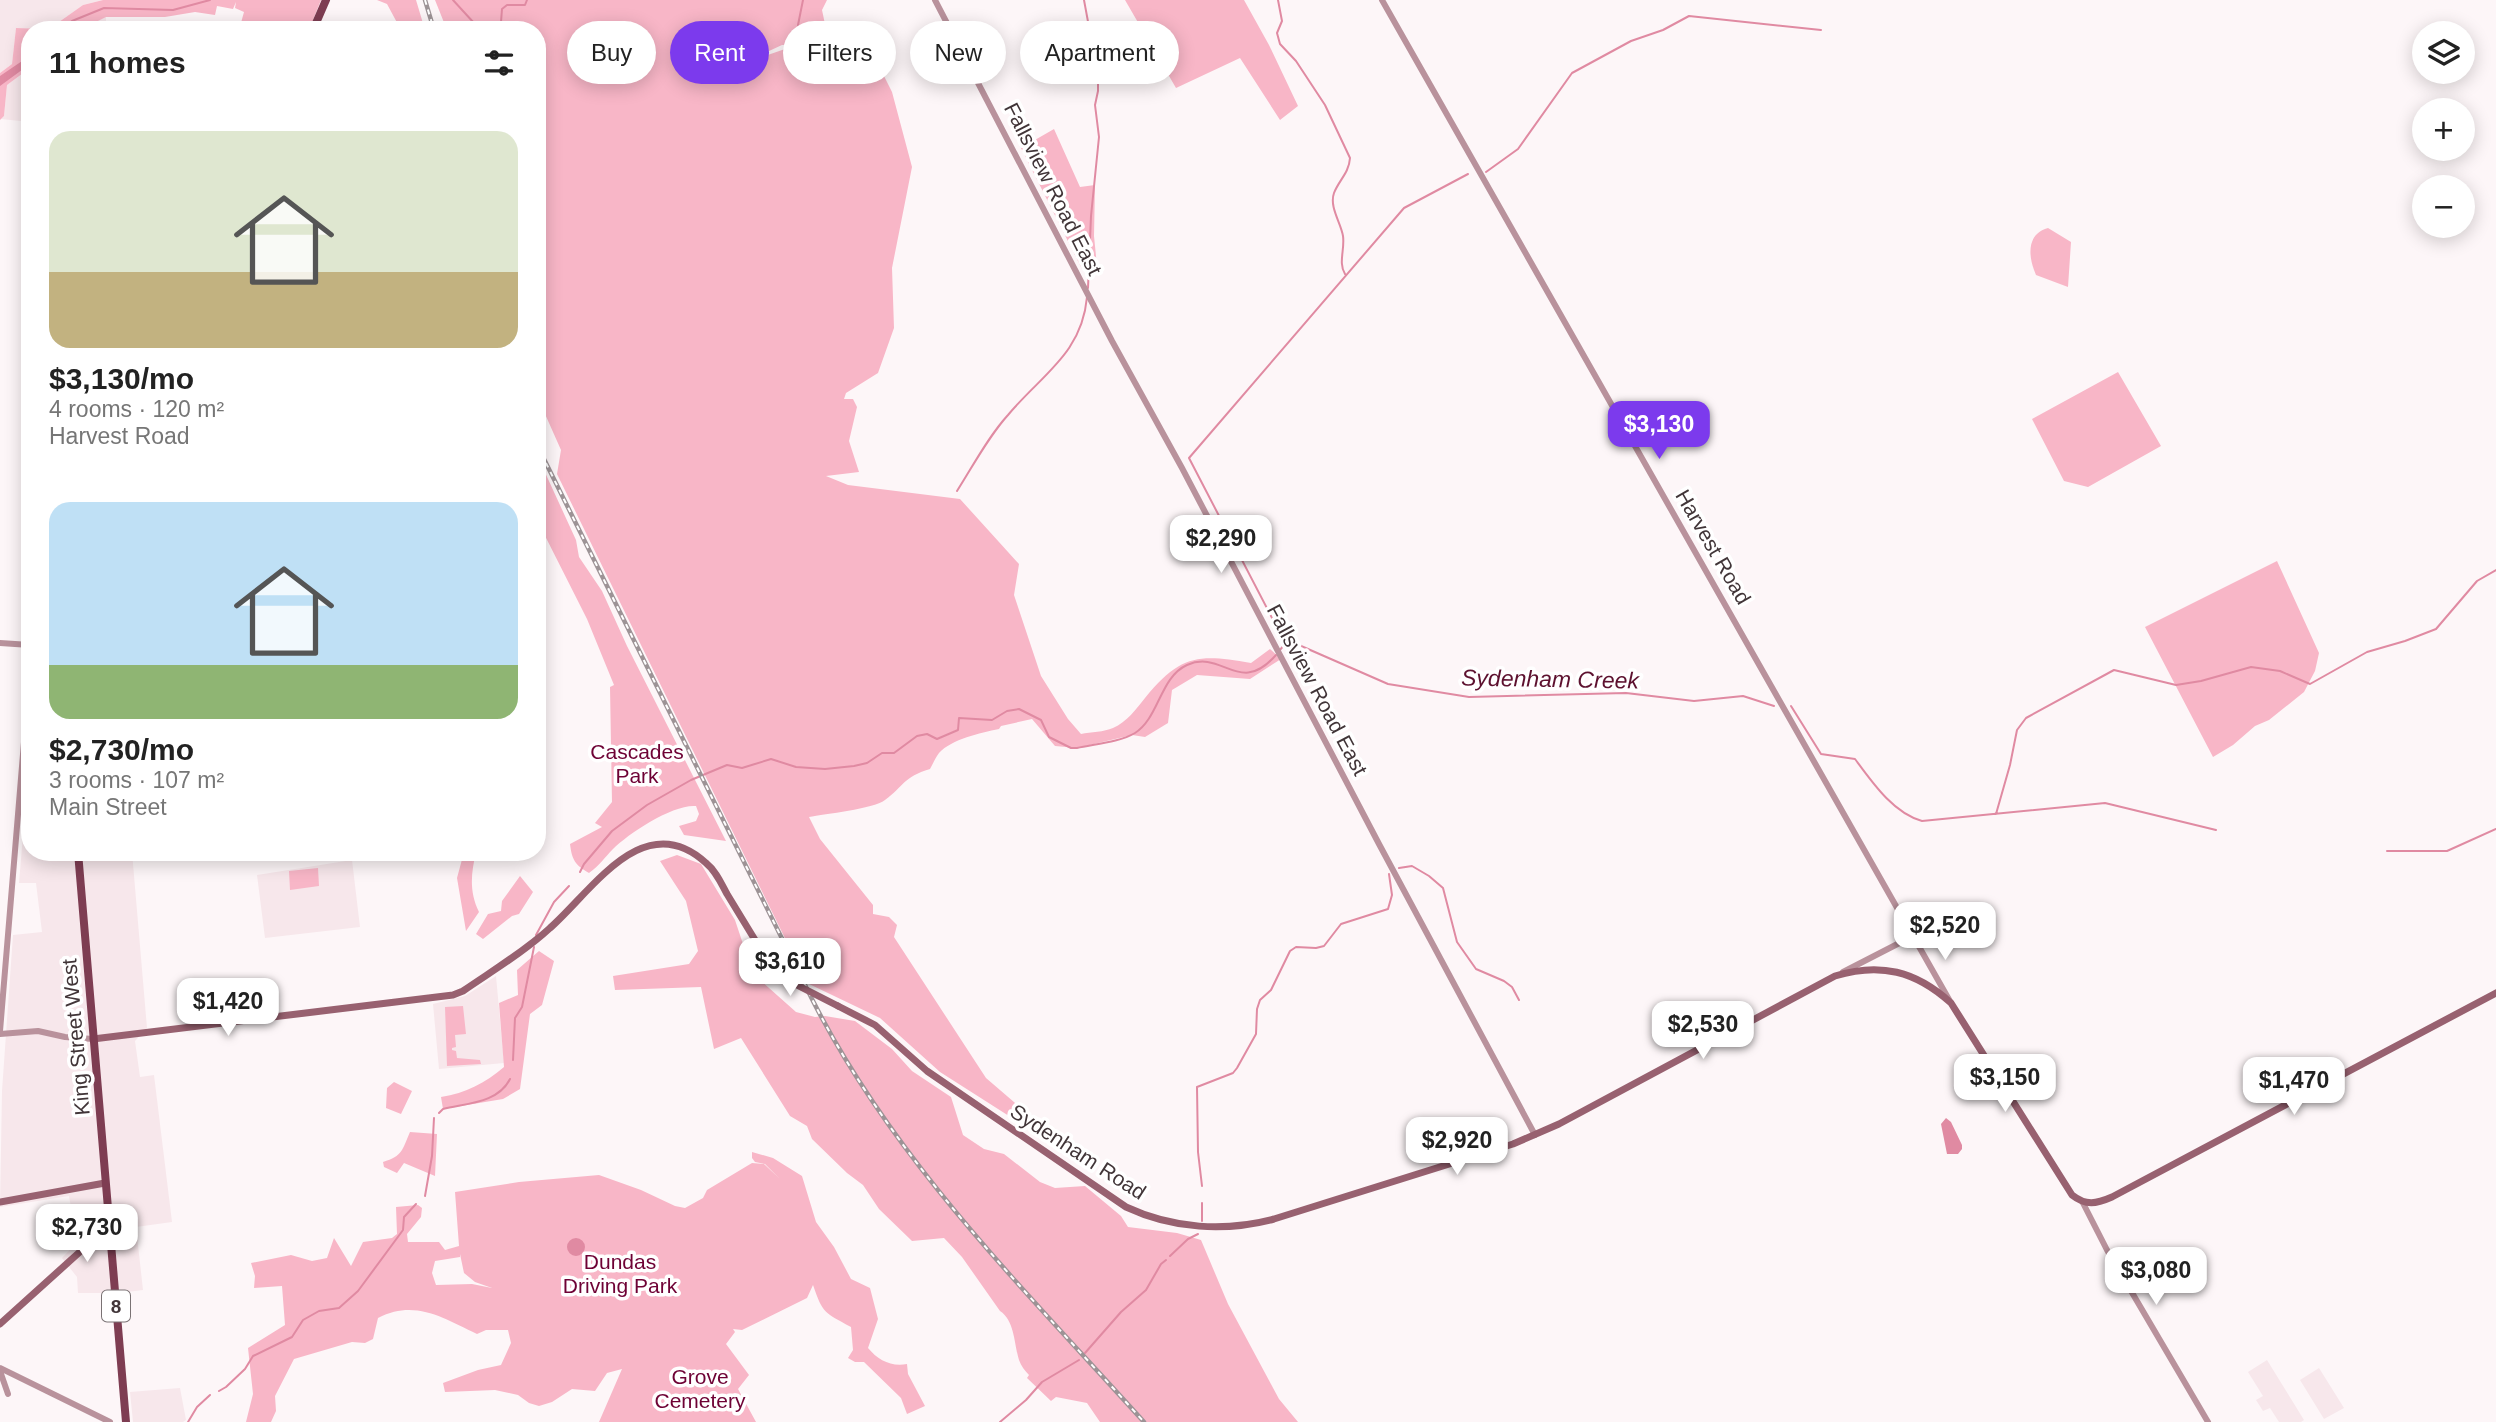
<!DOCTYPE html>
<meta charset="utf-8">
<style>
:root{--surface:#fff;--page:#f6f6f6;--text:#222;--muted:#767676;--accent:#7c3aed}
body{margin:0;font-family:Arial,sans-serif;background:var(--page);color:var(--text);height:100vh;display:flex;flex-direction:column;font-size:26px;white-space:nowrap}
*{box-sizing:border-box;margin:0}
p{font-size:23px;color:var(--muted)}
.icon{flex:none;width:38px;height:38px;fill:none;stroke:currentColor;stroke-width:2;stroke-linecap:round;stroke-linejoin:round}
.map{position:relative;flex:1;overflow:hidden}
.drawer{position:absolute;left:21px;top:21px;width:525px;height:840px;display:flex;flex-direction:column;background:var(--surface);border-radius:28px;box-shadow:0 4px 18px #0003}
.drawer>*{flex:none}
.hud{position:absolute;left:567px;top:21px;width:665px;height:63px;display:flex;gap:14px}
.tools{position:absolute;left:2412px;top:21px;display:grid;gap:14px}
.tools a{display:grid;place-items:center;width:63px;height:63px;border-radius:50%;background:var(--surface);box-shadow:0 4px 18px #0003;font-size:35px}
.price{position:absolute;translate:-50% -60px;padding:0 16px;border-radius:14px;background:#fff;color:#222;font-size:23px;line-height:46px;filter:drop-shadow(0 2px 4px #0008)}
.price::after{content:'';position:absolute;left:50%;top:42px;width:21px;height:16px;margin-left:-10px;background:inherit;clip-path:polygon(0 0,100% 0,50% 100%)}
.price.active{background:var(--accent);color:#fff}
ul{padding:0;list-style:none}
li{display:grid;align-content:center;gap:14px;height:371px;padding:0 28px}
li span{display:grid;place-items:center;height:217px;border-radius:21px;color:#555}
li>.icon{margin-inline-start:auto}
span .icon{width:126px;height:126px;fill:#fffc;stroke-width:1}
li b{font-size:30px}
h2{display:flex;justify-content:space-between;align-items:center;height:84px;padding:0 28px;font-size:30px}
.tag{padding:0 24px;border-radius:32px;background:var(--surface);box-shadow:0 4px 18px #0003;font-size:24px;line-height:63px}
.tag.active{background:var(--accent);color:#fff}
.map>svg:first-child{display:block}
.built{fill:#f7e7eb}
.green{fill:#f8b6c7;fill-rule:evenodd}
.water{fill:#e08aa2}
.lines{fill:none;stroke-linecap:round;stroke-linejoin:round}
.stream{stroke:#e08aa2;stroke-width:2}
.tertiary{stroke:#b9929c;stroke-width:6}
.secondary{stroke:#986170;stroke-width:7}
.primary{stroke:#7e3d52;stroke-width:8}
.rail-casing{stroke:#9d9396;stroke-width:4.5}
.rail{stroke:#fff;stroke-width:2;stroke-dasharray:5;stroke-linecap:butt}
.secondary-bridge{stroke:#986170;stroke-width:7}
.labels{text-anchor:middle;stroke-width:7;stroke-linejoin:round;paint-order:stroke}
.shield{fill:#fff;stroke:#7a7274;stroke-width:2}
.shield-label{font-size:19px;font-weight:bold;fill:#413538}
.street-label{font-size:21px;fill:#413538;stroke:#fff}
.park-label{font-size:21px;fill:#6e0235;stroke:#fff}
.water-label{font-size:23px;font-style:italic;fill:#5d112f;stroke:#fff}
</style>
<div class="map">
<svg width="2496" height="1422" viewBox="0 0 2496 1422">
<rect width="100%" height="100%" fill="#fdf6f8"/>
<path class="built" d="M0,0h103l-20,5 -34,24 -33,-1 -4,36 -12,9z
M106,17v13h-26l4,-3z
M30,68v54l-29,-3 3,-3 3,-31z
M24,823l6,1v28h102l15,176 -12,13 5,36 14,-2 18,147 -36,5 7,63 -24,3h-41l-1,-16 -15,-19 22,-23 -11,-16 -4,-23 -69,11 2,-116 11,-156 29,-3 -6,-49h-17z
M352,860l8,67 -95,11 -8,-63z
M496,976l8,87 -65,6 -6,-65 32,-8z
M2267,1360l37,60 -3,2h-22l-9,-14 -7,3 -7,-11 7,-4 -15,-24z
M2319,1368l25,40 -20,11 -24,-39z
M180,1388l6,32 -3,2h-50l-3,-30z"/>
<path class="green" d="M103,0h218l-12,30h-70l5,-18 -9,-4 1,-6 -3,7 -16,-3 -2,9 -20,-3 -30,5h-59l-26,13h-50v38l-23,17 -3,31 -4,4v-47l12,-9 4,-36 33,1 34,-24z
M377,0h39l9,30h-24l-14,-26z
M435,0h392l-5,10 7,33 -47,2 -48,22 51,-18 62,-3 32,20 13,26 20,75 -20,101 2,60 -16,45 -32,20 -2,6h9l4,8 -8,34 10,31 -33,4 22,9 112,14 59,65 -5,31 27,81 27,43 13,15c10,-2 23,-2 32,-6 14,-6 23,-19 32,-30 36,-44 54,-44 106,-35l19,-14 11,10 -31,20 -53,-4 -25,15 -4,33 -23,14 -13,-2 -55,13 -22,-2 -23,-27 -31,7 -2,3c-19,4 -47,10 -60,24 -4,5 -6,11 -9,16 -27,8 -26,17 -45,31 -12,9 -60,14 -76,17l11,22 53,66v9l16,3 8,8 -3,12 92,141 63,54 -4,7 -105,-67 -60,-54 -73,-35 -250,-509 4,-24 -24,-54v-366h-90z
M1125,0h119l25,45 29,61 -18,14 -40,-62 -64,30z
M1054,129l26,58 15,-2 -1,51 3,30 -15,3 -61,-121z
M2048,228l23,14 -3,45 -32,-12c-8,-18 -10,-41 12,-47z
M2118,372l43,74 -73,41 -24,-6 -32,-62z
M537,455l39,85 3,17 23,34 25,55 99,195 -42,-6 -5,-9 17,-5 3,-7 -3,-8c-23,-2 -67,27 -83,43 -8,8 -14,17 -24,24 -14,-8 -17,-13 -19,-29l32,-17 -7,-4 17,-21 -2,-115 4,-2 -27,-66 -50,-99z
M2277,561l42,92 -4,18 -11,21 -35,28 -14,6 -22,19 -20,12 -68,-130z
M464,852h12c-5,22 -7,39 3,60l-13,19 -9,-53z
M677,855l24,9 34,56 7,21 17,38 37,33 19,5 10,-1 30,5 37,28 20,22 39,26 12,38 21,14 20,5 36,28 15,6 30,-2 36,30 7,11 49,6 24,7 27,64 51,95 19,23h-198l-13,-19 -31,-6 -5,4 -24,-23 2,-3c-4,-4 -8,-9 -10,-15 -5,-16 -4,-39 -19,-49l-38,-54 -18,-19 -32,3 -33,-32 -16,-24 -16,-12 -35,-34 -5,-13 -17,-10 -49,-78 -27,11 -13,-62 -86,3 -2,-14 76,-12 9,-13 -12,-50 -26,-40z
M318,868l1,18 -29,4 -1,-19z
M520,876l13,16 -14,22 -7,2 -29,23 -7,-5 12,-20 13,-3 1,-10z
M539,951l15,10 -12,44 -12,9 -10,75 -17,10 -60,10 -2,-12c25,-4 44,-14 63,-30l-5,-64 19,-8 -1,-25z
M463,1006l3,28 -11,1 1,12 -4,1v2l4,1 1,7 23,2 1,4 -34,2 -2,-59z
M394,1082l18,9 -11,23 -15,-6 1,-20z
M410,1132l27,2 -2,42 -31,-13 -7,10 -13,-6 -1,-5c20,-6 19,-12 27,-30z
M752,1152l21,6 29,18 14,46 18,25 17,32 19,9 8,31 -10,29c10,12 23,19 39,16l1,10 17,32 -18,8 -6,-16 -37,-36h-9l-7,-4 5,-8 -2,-23c-27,-15 -28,-13 -38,-42l-6,13 -65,32 -9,-1 2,3 -9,12 23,31 -11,14 18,33h-157l23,-53 -15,4 -12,18 -23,-2 -20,13 -13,4 -10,-3 -11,-8 -23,-5 -50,2 -2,-9 35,-13 23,-5 10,-22 -3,-13h-22l-9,4c-34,-16 -62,-35 -99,-16l-5,21 -8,4 -13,-1 -58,17 -19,37 1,15 -5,11h-25l7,-28 -5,-46 37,-23 -3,-39 -28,2 1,-12 -4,-13 40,-8 21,6 15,-3 7,-20 17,28 12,-24 29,-4 5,-4 -1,-27 22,-2 4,3 -1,9 -14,17 1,8h31l6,8 14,-4 -4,-54 64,-10 80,-7 42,15 34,16 10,2 18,-10 4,-8 45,-27 12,1 16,15 -15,-15 -10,-2 -3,-4zM460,1254l4,19 11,9 17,6 -20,-4 -36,1 -4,-12 3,-12 25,-4z"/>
<path class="water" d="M28,57l2,7 -30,22v-10z
M1946,1118l5,4 11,23v4l-4,5h-11l-6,-30z
M567 1247a9 9 0 1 1 18 0a9 9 0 1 1-18 0Z"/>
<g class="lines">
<path class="stream" d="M453,0l21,23 2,7
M1084,0l5,27 -1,11 10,32v21l-3,14 4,32 -8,79 -3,72
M1278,0l4,21 -5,12 3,11 16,17 29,44 25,53c-1,15 -11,22 -16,35 -5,14 7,30 9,43 2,13 -5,27 2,38
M61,30l11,-9 32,-13 69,2 37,-10
M496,30l5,-8 1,-13 5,-4h18l2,-5
M799,36l-1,-11 5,-25
M1486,172l32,-23 54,-76 59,-32 32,-11 26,-14 132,14
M957,491c16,-25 31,-54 51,-76 33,-40 74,-61 79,-118
M1285,643l-96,-185 215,-250 64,-34
M1279,651l6,-7 7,-2 96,42 81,13 157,-4 68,8 49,-5 31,10
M1791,706l30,48 34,5c17,23 38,54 67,62l183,-18 111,27
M1996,814l14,-49 7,-35 9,-12 88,-48 62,15 25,-4 50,-14 29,4 30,13 57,-32 38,-11 31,-12 41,-48 19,-11
M2387,851h60l49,-22
M1399,868l13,-2 17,10 14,12 14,54 19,27 28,12 8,6 7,13
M580,872l4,-8 28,-33 35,-26 44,-25 36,-15 15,3 29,-9 25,8 29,2 29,-3 13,-3 15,-10h12l23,-17 10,-2 10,5 21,-9 1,-12 33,2 15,-9 12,-2 22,11 8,17 22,11h6c18,-4 43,-6 58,-15 24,-15 25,-56 52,-68 36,-16 52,32 89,-10
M536,935l18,-33 15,-16
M513,1060l2,-42 7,-11 12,-60
M439,1113l4,-4c24,-6 55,-6 67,-30
M1202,1186l-4,-34 -1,-65 36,-14 4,-5 19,-34 1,-25 3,-9 11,-10 19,-39 6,-4 20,1 8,-2 17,-22 47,-15 4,-14 -3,-21
M425,1196l7,-40 2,-38
M1202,1221v-18
M1170,1256l18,-17 10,-5
M1085,1353l36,-41 25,-22 15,-26 5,-4
M219,1391l7,-4 19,-18 8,-13 39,-19 11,-17 16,-9 20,-3 19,-17 45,-61 1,-13 12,-13
M188,1422l9,-15 13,-12
M1000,1422l26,-22 16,-18 37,-22"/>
<path class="tertiary" d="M935,0l177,341 70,127 197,376 156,291
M1382,0l569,1003
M0,643l30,2
M1843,972l72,-37
M0,1031l30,-361
M0,1034l38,-3 27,6 28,2
M2083,1203l24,47 101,172
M0,1368l110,54
M0,1371l8,23"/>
<path class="secondary" d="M838,1006l37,19 52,46 199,136c47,22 99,25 148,12l239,-75 46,-20 276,-148c45,-14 81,-5 116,27l121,192c14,11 24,9 40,2l384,-204
M93,1039l360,-44 10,-4c29,-20 61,-39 87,-63 42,-37 94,-122 156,-65 10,8 15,20 21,31 13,21 26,43 39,64
M0,1202l105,-19
M0,1324l93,-84 17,-5"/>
<path class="primary" d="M313,30l13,-30
M78,852l48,570"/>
<g class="rail-casing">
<path id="rail" d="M425,0l9,30
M537,445l276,556c82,161 211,288 331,421"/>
</g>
<use href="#rail" class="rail"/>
<path class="secondary-bridge" d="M766,958l23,23 49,25"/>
</g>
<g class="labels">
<rect class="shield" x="102" y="1290.5" width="28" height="31" rx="5"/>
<g class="shield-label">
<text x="116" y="1313">8</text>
</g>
<g class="street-label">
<text transform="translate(1053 189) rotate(63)" y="7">Fallsview Road East</text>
<text transform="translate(1713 547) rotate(60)" y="7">Harvest Road</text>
<text transform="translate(1317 690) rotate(62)" y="7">Fallsview Road East</text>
<text transform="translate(76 1037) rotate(-95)" y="7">King Street West</text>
<text transform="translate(1078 1152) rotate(33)" y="7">Sydenham Road</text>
</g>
<g class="park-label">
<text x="637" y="759">Cascades<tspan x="637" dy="24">Park</tspan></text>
<text x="620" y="1269">Dundas<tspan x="620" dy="24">Driving Park</tspan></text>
<text x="700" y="1384">Grove<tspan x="700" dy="24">Cemetery</tspan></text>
</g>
<g class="water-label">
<text transform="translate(1550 679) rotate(1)" y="8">Sydenham Creek</text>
</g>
</g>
</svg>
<div class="tools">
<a><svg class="icon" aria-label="layers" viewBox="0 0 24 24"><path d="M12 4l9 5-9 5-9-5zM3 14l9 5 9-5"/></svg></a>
<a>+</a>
<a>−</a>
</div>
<b class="price active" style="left:1659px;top:461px">$3,130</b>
<b class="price" style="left:1221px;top:575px">$2,290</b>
<b class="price" style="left:1945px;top:962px">$2,520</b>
<b class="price" style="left:790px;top:998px">$3,610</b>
<b class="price" style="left:228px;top:1038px">$1,420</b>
<b class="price" style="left:1703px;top:1061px">$2,530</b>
<b class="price" style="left:2005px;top:1114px">$3,150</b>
<b class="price" style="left:2294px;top:1117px">$1,470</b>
<b class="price" style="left:1457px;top:1177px">$2,920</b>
<b class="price" style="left:87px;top:1264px">$2,730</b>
<b class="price" style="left:2156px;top:1307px">$3,080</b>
<div class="hud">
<a class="tag">Buy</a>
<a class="tag active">Rent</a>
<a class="tag">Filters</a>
<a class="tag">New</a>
<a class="tag">Apartment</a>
</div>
<section class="drawer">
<h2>11 homes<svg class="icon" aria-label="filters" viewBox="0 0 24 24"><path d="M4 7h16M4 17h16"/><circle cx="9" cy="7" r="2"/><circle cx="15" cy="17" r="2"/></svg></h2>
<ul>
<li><span style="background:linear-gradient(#dfe7d0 65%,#c2b280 0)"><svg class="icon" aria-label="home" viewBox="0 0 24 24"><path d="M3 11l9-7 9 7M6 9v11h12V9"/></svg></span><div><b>$3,130/mo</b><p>4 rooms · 120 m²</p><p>Harvest Road</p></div></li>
<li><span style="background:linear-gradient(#bfe0f5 75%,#8fb573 0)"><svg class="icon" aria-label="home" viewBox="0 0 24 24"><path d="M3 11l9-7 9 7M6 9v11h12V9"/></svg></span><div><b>$2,730/mo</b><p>3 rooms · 107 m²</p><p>Main Street</p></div></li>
</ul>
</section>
</div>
